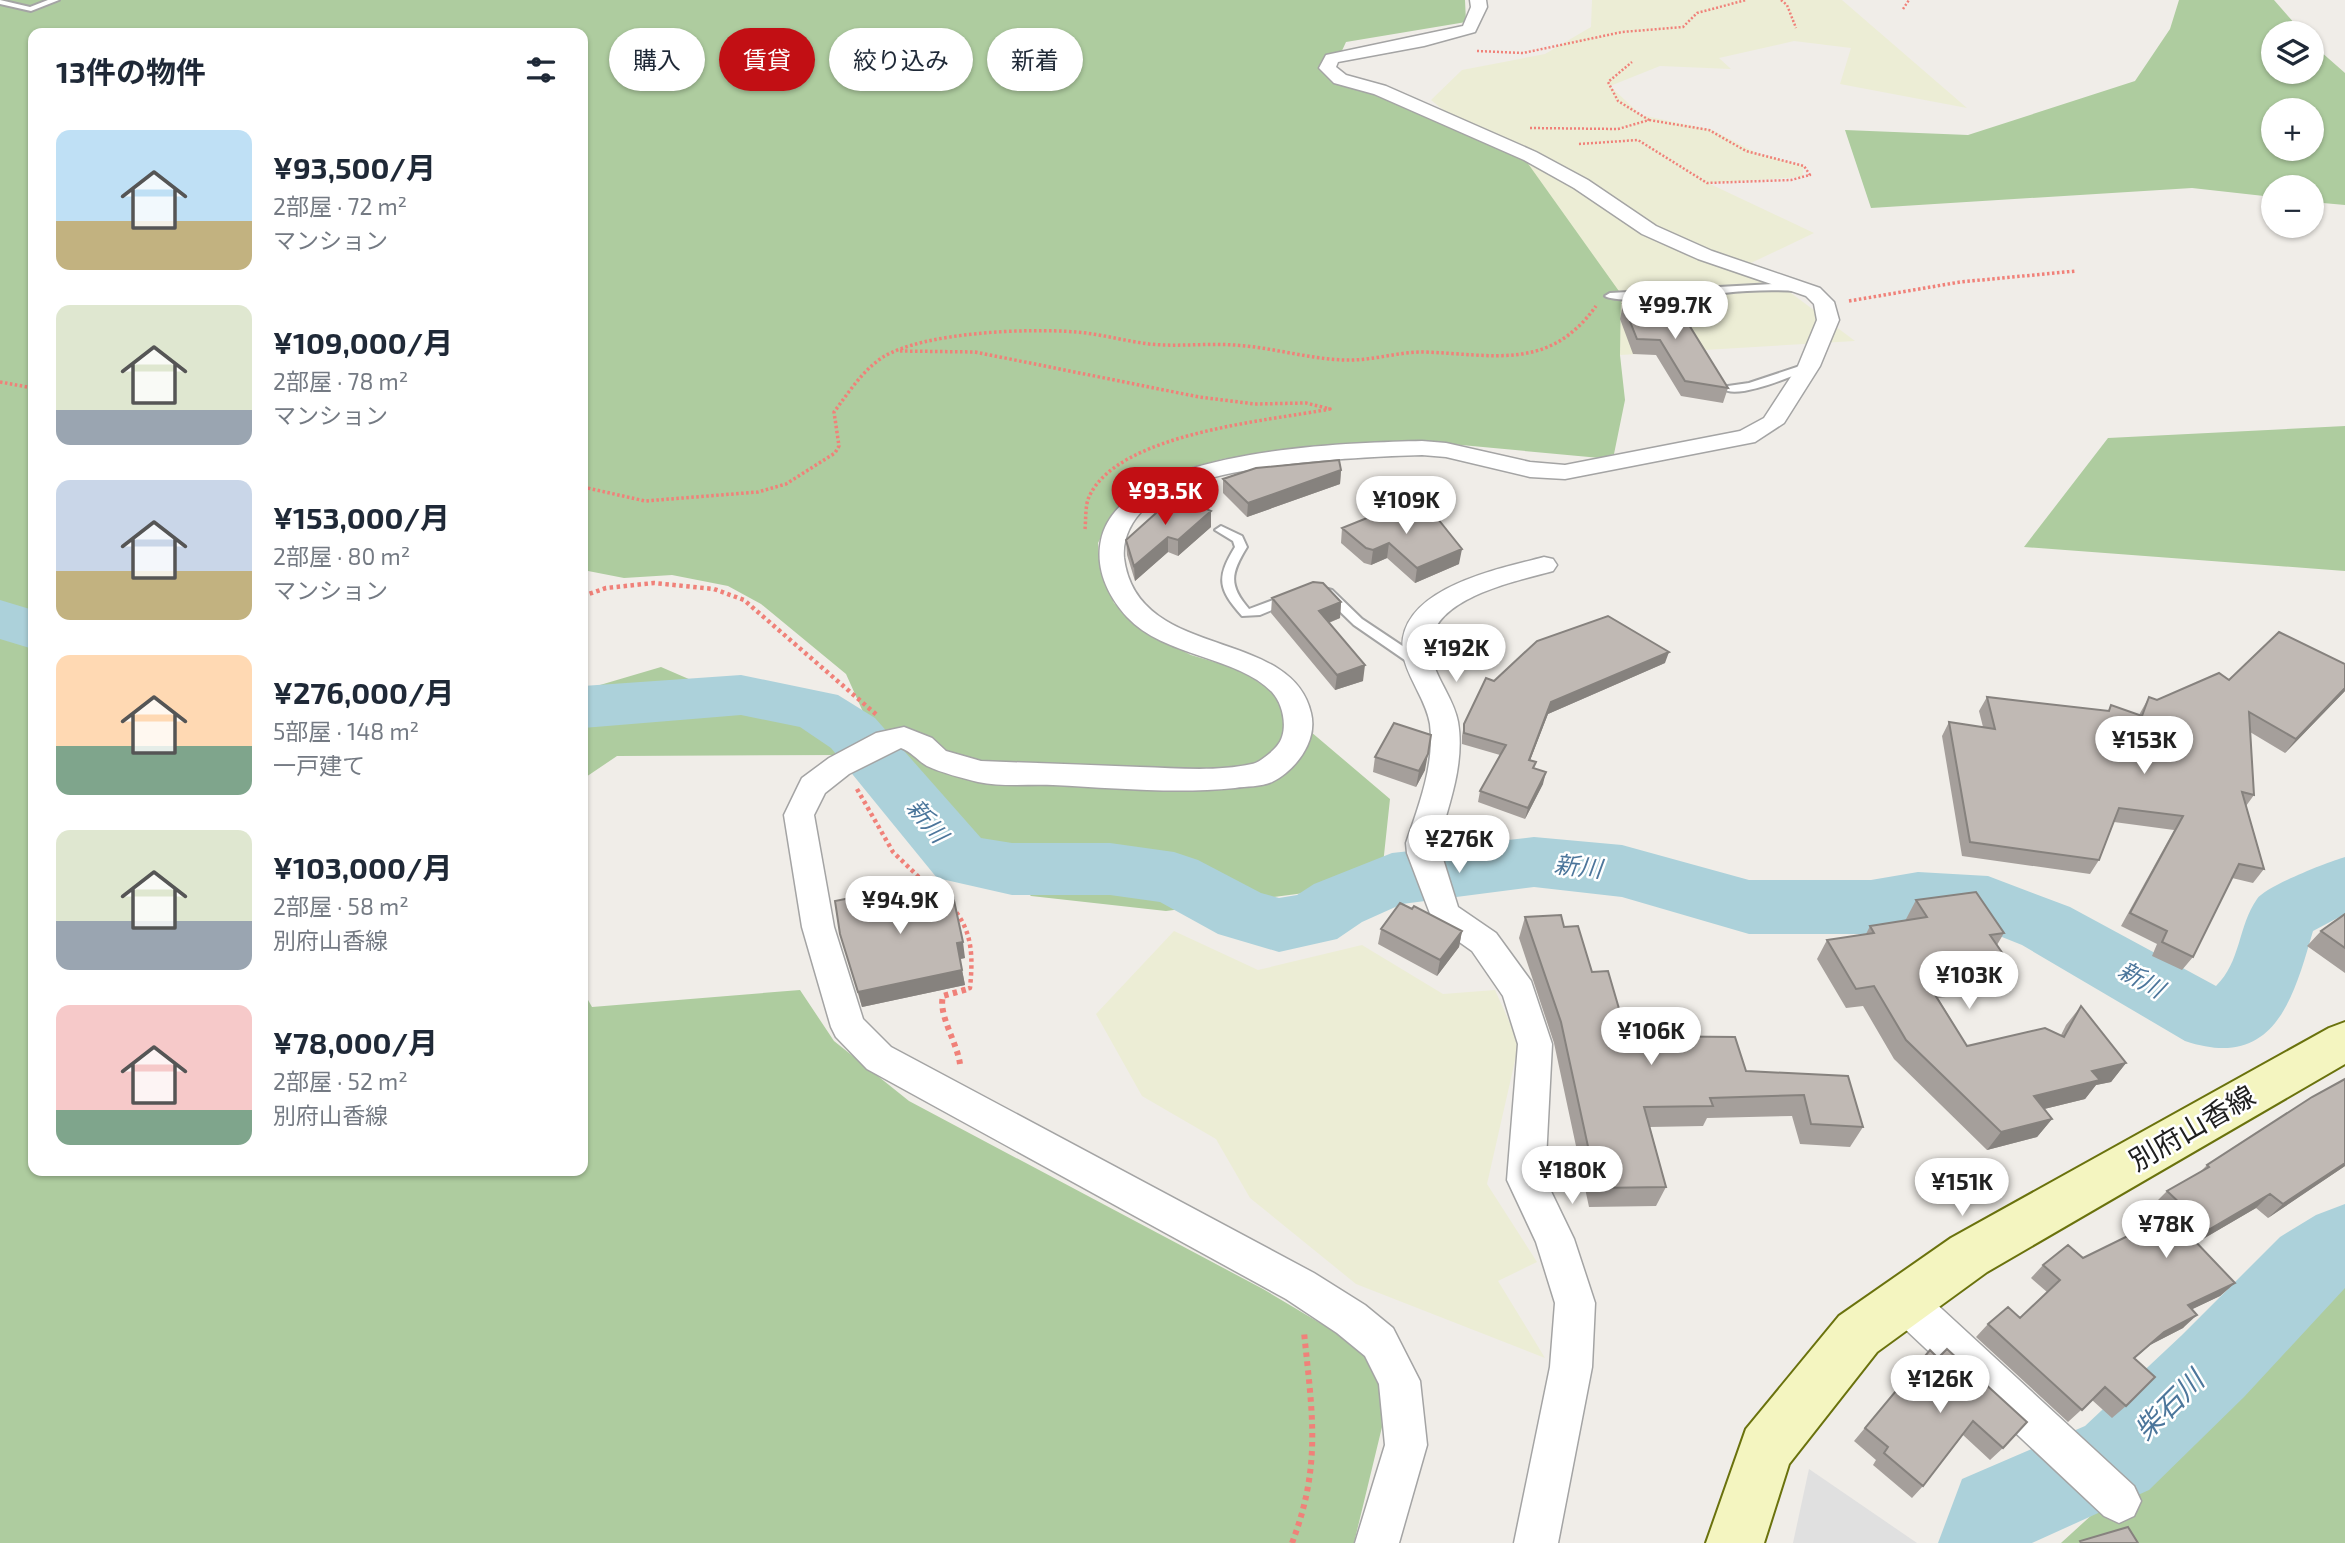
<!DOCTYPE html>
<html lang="ja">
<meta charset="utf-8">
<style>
:root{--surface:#fff;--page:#f2f2f3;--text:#1f2937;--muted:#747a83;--accent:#c20f14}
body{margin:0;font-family:"Exo 2","Noto Sans JP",sans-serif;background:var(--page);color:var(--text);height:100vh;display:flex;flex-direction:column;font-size:26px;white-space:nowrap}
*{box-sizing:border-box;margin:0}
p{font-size:23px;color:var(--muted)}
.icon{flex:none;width:38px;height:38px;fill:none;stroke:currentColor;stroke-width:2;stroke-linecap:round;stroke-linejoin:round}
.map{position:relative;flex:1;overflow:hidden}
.details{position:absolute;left:28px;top:28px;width:560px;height:1148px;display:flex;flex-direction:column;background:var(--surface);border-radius:14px;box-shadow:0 2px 5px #0004}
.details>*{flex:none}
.guide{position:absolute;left:609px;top:28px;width:665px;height:63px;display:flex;gap:14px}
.buttons{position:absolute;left:2261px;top:21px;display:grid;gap:14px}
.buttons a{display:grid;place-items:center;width:63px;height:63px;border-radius:50%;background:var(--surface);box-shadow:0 2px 5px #0004;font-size:35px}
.price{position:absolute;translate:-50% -60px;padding:0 16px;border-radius:24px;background:#fff;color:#222;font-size:23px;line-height:46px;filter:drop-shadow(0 2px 4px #0008)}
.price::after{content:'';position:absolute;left:50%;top:42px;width:21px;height:16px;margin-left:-10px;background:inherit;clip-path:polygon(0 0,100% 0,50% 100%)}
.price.selected{background:var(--accent);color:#fff}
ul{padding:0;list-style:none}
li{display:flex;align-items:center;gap:21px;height:175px;padding:0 28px}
li span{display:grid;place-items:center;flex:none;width:196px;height:140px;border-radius:14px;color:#555}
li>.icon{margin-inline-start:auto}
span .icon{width:84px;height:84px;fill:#fffc;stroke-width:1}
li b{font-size:30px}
h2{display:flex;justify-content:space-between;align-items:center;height:84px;padding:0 28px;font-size:30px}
.tag{padding:0 24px;border-radius:32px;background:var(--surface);box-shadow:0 2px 5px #0004;font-size:24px;line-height:63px}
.tag.selected{background:var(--accent);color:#fff}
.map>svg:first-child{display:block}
.farmland{fill:#ecedd5}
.forest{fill:#aecc9f;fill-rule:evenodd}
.parking{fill:#e0e0e0}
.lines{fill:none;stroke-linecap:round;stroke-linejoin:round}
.river{fill:#acd1da;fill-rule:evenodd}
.lane-casing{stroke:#a4a4a4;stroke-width:4}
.street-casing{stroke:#a4a4a4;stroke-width:3}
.secondary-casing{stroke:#6a720d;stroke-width:4}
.path-far3{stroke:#f08179;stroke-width:2.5;stroke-dasharray:2 2;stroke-linecap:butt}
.path-far2{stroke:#f08179;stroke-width:3.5;stroke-dasharray:2.5 2.5;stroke-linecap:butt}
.path-far1{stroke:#f08179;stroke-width:4.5;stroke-dasharray:3.5 3.5;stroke-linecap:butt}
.path{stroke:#f08179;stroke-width:6;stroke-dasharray:4.5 4.5;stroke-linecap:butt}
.lane{fill:#fff;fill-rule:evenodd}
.street{fill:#fff;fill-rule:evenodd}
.secondary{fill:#f4f5c0;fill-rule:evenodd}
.wall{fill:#a59f9b}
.shaded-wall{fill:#86827e}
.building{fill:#c0b9b4;stroke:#86827e;stroke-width:2}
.labels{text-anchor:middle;stroke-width:5;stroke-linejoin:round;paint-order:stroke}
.water-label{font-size:24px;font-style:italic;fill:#4c769b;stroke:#fff}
.near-street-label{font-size:28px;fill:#202020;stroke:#fff}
.near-water-label{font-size:28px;font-style:italic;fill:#4c769b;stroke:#fff}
</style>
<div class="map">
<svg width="2345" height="1543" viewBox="0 0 2345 1543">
<rect width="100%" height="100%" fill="#f0ede8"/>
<path class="farmland" d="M1592,0h250l125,108 -127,-24 11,-36 -57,-7 -75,17 12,11 -71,-3 -50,20 31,29 71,15 47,24 45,12 -2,11 -94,6 106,50 -63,30 104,78 -235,14 1,-61 -107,-126 -83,-68 31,-30 83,-16 46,-27z
M1174,931l84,39 104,-25 81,49 52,-4 24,53 -32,141 50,78 -39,19 47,77 -189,-74 -106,-86 -34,-59 -74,-43 -46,-82z"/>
<path class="forest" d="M0,0h1465l1,22 -120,20 -12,26 40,23 150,67 97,136 -1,61 5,45 -11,54 -14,4 -182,-17 -104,5 -91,13 -45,12 -35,18 -30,24 -15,30 2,25 14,35 36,31 41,21 47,14 37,24 29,33 86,73 -9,84 -215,28 -135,-15 -110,-109 -53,-64 -22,-49 -85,-70 -33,-18 -56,-11 -48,3 -41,-8v-537h-550v1138h550v-180l9,16 208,-17 34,51 75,60 354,188 99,59 17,35 3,44 -28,116h-1354z
M2179,0h95l29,33h-30v39h39v-28l33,29v132l-33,-3v-15h-39v10l-81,-9 -321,20 -26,-78 123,5 167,-54 35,-52zM2273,110h39v39h-39z
M2345,426v145l-321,-24 84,-109z
M661,667l118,51 42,13 24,24 -228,1 -34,23v-89z
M2345,1284v259h-284z"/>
<path class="parking" d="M1809,1469l108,74h-124z"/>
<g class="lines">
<path class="river" d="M0,600l33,10v39l-33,-10z
M741,675l97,20 37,23 106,120 31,5h98l64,9 24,8 63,33 18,5 18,-3 17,-11 78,-31 142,-16 88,8 127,35h122l47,-8 70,4 82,31 146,79c25,-24 22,-60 41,-87 9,-13 71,-37 88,-42v57l-32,17c-20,69 -39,140 -128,110l-163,-96 -40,-16 -64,-5 -47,10h-122l-127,-37 -88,-10 -132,17 -40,18 -25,17 -58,13 -61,-18 -58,-32 -50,-7h-98l-75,-17 -106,-130 -31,-21 -59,-12 -158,13v-42z
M2345,1204v84l-101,109 -95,93 -117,53h-94l24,-64 123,-53 97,-91 98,-98 36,-22z"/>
<g class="lane-casing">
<path id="lane" d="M0,0l30,7 18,-7h11l-28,11 -31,-7z
M1773,284l24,1 5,3 -5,3c-17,-1 -33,-1 -50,0 -25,1 -126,15 -142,5l5,-3z
M1809,363l4,1v4c-19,7 -75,32 -90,21l5,-3 21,-3z
M1221,526l21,10 5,11c-16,26 -19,38 2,62l40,-15 4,1 2,3 -2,3 -33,14 -18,1c-24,-27 -26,-38 -7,-69l-2,-6 -18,-11z
M1328,589l4,1 30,29 60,40 2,3 -2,3h-10l-58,-40 -30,-29 -2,-3z"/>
</g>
<g class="street-casing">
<path id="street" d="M1470,0h16l1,7 -12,25 -51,14 -86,16 -2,5 10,8 40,11 150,66 52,28 68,46 56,25 108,37 14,14 5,18 -19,46 -36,57 -29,19 -190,37 -35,-2 -84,-20 -24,-2c-65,2 -229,9 -276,52 -14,13 -24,31 -22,51 13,104 167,68 187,155 7,28 -15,57 -39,69 -11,5 -26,4 -37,6 -60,6 -122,0 -182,-3 -24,-1 -52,2 -75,-3 -16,-4 -36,-9 -51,-16 -9,-5 -15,-14 -26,-18l-52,26 -24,19 -11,22 20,112 29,92 28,28 423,226 51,32 28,23 27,53 7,64 -28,98h-44l30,-98 -6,-61 -14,-28 -28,-23 -51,-34 -419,-230 -31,-32 -5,-10 -29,-100 -18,-112 14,-29 4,-8 27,-20 47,-25 28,-6 28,11 14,13 35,10c53,2 106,4 159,6 37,1 76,5 112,-3 7,-1 20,-12 25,-18 12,-14 7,-41 -5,-54 -35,-36 -108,-35 -145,-75 -19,-21 -32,-48 -26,-77 19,-92 244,-97 321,-99l24,2 84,19 35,3 175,-34 24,-13 34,-52 19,-46 -3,-16 -8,-8 -108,-37 -56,-25 -68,-46 -50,-28 -150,-66 -40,-11 -15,-15 7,-13 137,-29 8,-19z
M1544,557l9,2 4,6 -4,6c-39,11 -129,28 -122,82 3,24 23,45 27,69 7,41 -9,83 -20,121l20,64 38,26 35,48 21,63 -7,135 29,60 21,64 -3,64 -34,176h-44l36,-176 5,-64 -19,-61 -29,-62 11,-136 -15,-48 -31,-45 -38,-27 -27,-71 -1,-10c13,-38 29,-79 24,-119 -4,-25 -23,-46 -27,-70 -9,-65 95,-85 141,-97z
M1904,1282l14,5 216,199 7,15 -7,15 -15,7 -15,-7 -214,-201 -6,-14 6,-14z"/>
</g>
<g class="secondary-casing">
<path id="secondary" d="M2345,1022v42l-358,208 -110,80 -88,112 -25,79h-58l40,-114 93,-113 112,-78 378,-210z"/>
</g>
<path class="path-far3" d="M1781,0l6,5 9,23
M1903,9l6,-9
M1477,51l46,2 99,-21 61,-5 14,-14 49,-13
M1530,128l88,1 31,-9 -31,-19 -10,-19 24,-20
M1579,144l59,-4 69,43 84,-3 19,-5 -6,-9 -58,-15 -37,-21 -60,-10"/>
<path class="path-far2" d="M1849,301l111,-19 116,-11
M900,351l75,1 224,45 56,7 51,-1 24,6c-62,12 -213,24 -241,88 -4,8 -3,23 -4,32
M0,382l33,6
M583,487l62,14 113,-9 28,-8 49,-31 4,-7 -5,-34c15,-20 28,-41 49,-55 42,-25 144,-29 193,-25 25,2 49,9 73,12 28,3 57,-1 85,1 37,2 74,14 111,15 26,1 52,-8 78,-8 70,2 126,20 173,-46"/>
<path class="path-far1" d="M583,596l23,-8 48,-5 60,6 30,11 134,116
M857,789l36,63 34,33
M952,907c21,24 21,50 18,81l-8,2"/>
<path class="path" d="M960,1064c-3,-22 -22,-49 -17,-68l25,-7
M1292,1543c30,-78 20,-131 12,-211"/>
<use href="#lane" class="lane"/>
<use href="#street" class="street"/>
<use href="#secondary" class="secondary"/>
</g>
<path class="wall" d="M1623,304l105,84 -5,15 -42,-7 -25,-41 -23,-1 -13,-35z
M1341,470l-1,14 -93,33 -24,-24v-14z
M1211,527l-33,29 -10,-4 -33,29 -8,-26 -1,-15z
M1342,528l117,36 -44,19 -28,-25 -16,7 -7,-2 -23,-20z
M1272,598l69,4 -1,16 -11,5 34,58 -28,9 -64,-77z
M1665,663l-117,51 -18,46 13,24 -18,35 -47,-17 2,-11 20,-36 -38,-11v-8l2,-12 30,-43z
M2345,664v27l-60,62 -35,-21 4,63 -8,11 18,63 -11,14 -21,-5 -39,79 -11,13 -30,-14 5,-12 -36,-18 53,-96 -60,-8 -15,38 -9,14 -128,-18 -20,-120 7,-14 34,5 -4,-16 8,-14 121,14 3,-6 28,10 10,-18 8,3 72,-20z
M1375,757l50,13 -9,17 -43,-15z
M939,899l26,59 -5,1 5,26 -103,22 -22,-73z
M1916,900l88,33 -7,12 17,25 -13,20 -63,8 29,48 94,-11 5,-10 15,-19 45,57 -15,19 -15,3 -11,14 -41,10 8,10 -15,18 -50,13 -93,-91 -31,-53 -17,2 -29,-49 10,-19 39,-6 4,-8 35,-5z
M1412,909l50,22 -3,16 -22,29 -59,-32 3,-15z
M2345,914v59l-38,-27 14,-15z
M1525,917l39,10 28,45 35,64 119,35 102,5 15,51 -13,20 -50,-3 -8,-28 -85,2 -4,8 -53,1 16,60 -10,19 -67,1 -35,-164 -35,-105z
M2207,1165l138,1 -77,52 -12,-10 -60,35 39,40 -15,13 -28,13 -9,19 -33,17 -16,14 -8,47 -14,12 -20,-18 -24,22 -92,-85 12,-13 32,-6 27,-26 -16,-14 12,-13 40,-7 84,-41 -13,-13 13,-13 33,-19z
M1930,1350l8,8 65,90 -13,12 -27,-25 -40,51 -11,12 -39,-33 3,-5 -22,-19z"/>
<path class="shaded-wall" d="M1341,470l-1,14 -93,33 1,-14z
M1211,511v16l-33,29v-16z
M1168,537v15l-33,29 -1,-15z
M1389,543l-2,15 -16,7 2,-15z
M1462,549l-3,15 -44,19 2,-15z
M1341,602l-1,16 -23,9 2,-16z
M1669,652l-4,11 -117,51 -22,57 3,-11 22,-58z
M1365,665l-2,16 -28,9 2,-15z
M2345,688v3l-60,62 11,-14z
M1428,754l-3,16 -9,17 3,-16z
M1546,772l-3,12 -18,35 3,-11z
M1462,931l-3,16 -22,29 3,-16z
M963,942l2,16 -5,1 -3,-16z
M962,970l3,15 -103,22 -4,-15z
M2126,1063l-15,19 -15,3 -11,14 -65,16 14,-19 58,-25z
M2052,1119l-15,18 -50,13 14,-18z
M2345,1163v3l-77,52 15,-14z
M2270,1194l-14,14 -77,45 14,-14z
M2235,1283l-15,13 -46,22 14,-13z
M2197,1315l-14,13 -33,17 14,-13z"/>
<path class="building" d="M1623,304h53l52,84 -43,-7 -25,-41 -23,-1z
M1339,460l2,10 -93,33 -25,-24 33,-11z
M1175,496l36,15 -33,29 -10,-3 -34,29 -8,-26z
M1430,509l32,40 -45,19 -28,-25 -16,7 -7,-2 -24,-20 45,-18 9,7z
M1313,582l10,1 18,19 -22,9 46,54 -28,10 -65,-77z
M1608,616l61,36 -118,50 -22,58 7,2 -3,6 13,4 -18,36 -48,-17 26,-46 -42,-12v-9l22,-46 8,3 43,-40z
M2279,632l66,32v24l-49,51 -47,-27 5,83 -12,-3 22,77 -25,-5 -46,93 -31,-15 5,-11 -37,-18 53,-97 -64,-8 -20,52 -129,-18 -21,-120 46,7 -8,-32 122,14 2,-6 31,11 7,-19 8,3 62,-27 10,7z
M1394,723l37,12 -3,19 -9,17 -44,-14z
M935,881l4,18 14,-3 10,46 -6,1 5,27 -104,22 -18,-58 -5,-33z
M1976,892l28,41 -14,2 24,35 -87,12 40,64 78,-18 19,9 17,-31 45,57 -34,8 8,9 -66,16 18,23 -51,13 -95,-92 -32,-54 -18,3 -29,-49 47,-7 -4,-7 57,-9 -11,-17z
M1400,903l12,6 2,-3 48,25 -22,29 -59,-31z
M2345,914v34l-24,-17z
M1561,915l3,12 14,-1 14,46 16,-1 19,65 108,1 11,34 102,5 15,51 -52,-3 -7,-29 -94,3 3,8 -69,1 22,80 -69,1 -36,-166 -36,-105z
M2345,1079v84l-62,41 -13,-10 -77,45 42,44 -47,22 9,10 -33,17 -30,26 21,19 -29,29 -21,-19 -23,23 -94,-86 20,-17 12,11 40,-38 -17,-15 25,-20 15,13 102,-50 -18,-17 42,-24 -2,-2 105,-68z
M1947,1349l80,73 -24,26 -30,-27 -50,65 -39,-33 4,-6 -23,-19 65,-78 8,8z
M2128,1527l10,16h-57l-1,-2z"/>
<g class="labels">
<g class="water-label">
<text transform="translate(927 821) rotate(50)" y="8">新川</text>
<text transform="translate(1578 867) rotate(6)" y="8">新川</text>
<text transform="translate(2141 980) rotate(29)" y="8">新川</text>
</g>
<g class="near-street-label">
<text transform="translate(2192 1128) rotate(-30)" y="10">別府山香線</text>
</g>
<g class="near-water-label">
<text transform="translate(2169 1405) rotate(-45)" y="10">柴石川</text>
</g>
</g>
</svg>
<div class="buttons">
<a><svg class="icon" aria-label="layers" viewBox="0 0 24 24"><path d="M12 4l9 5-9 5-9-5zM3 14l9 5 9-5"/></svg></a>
<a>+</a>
<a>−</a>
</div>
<b class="price" style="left:1675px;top:341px">¥99.7K</b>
<b class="price selected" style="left:1165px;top:527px">¥93.5K</b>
<b class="price" style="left:1406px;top:536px">¥109K</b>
<b class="price" style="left:1456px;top:684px">¥192K</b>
<b class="price" style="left:2144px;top:776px">¥153K</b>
<b class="price" style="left:1459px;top:875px">¥276K</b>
<b class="price" style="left:900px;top:936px">¥94.9K</b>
<b class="price" style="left:1969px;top:1011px">¥103K</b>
<b class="price" style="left:1651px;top:1067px">¥106K</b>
<b class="price" style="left:1572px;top:1206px">¥180K</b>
<b class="price" style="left:1962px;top:1218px">¥151K</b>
<b class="price" style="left:2166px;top:1260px">¥78K</b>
<b class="price" style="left:1940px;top:1415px">¥126K</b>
<div class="guide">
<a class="tag">購入</a>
<a class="tag selected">賃貸</a>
<a class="tag">絞り込み</a>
<a class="tag">新着</a>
</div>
<section class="details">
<h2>13件の物件<svg class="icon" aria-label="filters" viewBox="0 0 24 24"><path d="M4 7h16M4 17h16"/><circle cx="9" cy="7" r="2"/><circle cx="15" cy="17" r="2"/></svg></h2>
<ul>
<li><span style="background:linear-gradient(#bfe0f5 65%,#c2b280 0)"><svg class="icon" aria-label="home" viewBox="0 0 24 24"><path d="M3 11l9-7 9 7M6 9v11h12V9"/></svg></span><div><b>¥93,500/月</b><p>2部屋 · 72 m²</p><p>マンション</p></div></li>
<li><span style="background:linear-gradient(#dfe7d0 75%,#9aa5b1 0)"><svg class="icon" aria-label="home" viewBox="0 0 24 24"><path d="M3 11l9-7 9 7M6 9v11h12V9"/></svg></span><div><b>¥109,000/月</b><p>2部屋 · 78 m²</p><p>マンション</p></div></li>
<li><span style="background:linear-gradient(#c9d6e8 65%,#c2b280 0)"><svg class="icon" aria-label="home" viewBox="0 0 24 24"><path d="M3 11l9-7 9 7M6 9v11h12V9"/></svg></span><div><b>¥153,000/月</b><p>2部屋 · 80 m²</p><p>マンション</p></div></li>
<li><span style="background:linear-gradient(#ffd9b3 65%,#7fa58c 0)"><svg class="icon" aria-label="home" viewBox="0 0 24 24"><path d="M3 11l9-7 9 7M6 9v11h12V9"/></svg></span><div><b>¥276,000/月</b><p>5部屋 · 148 m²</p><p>一戸建て</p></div></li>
<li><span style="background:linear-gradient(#dfe7d0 65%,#9aa5b1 0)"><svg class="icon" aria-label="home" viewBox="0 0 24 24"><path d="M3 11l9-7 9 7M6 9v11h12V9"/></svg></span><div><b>¥103,000/月</b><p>2部屋 · 58 m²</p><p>別府山香線</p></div></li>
<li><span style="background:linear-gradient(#f6c9c9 75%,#7fa58c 0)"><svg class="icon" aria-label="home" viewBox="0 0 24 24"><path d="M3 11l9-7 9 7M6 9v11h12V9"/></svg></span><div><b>¥78,000/月</b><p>2部屋 · 52 m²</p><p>別府山香線</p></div></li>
</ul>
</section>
</div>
